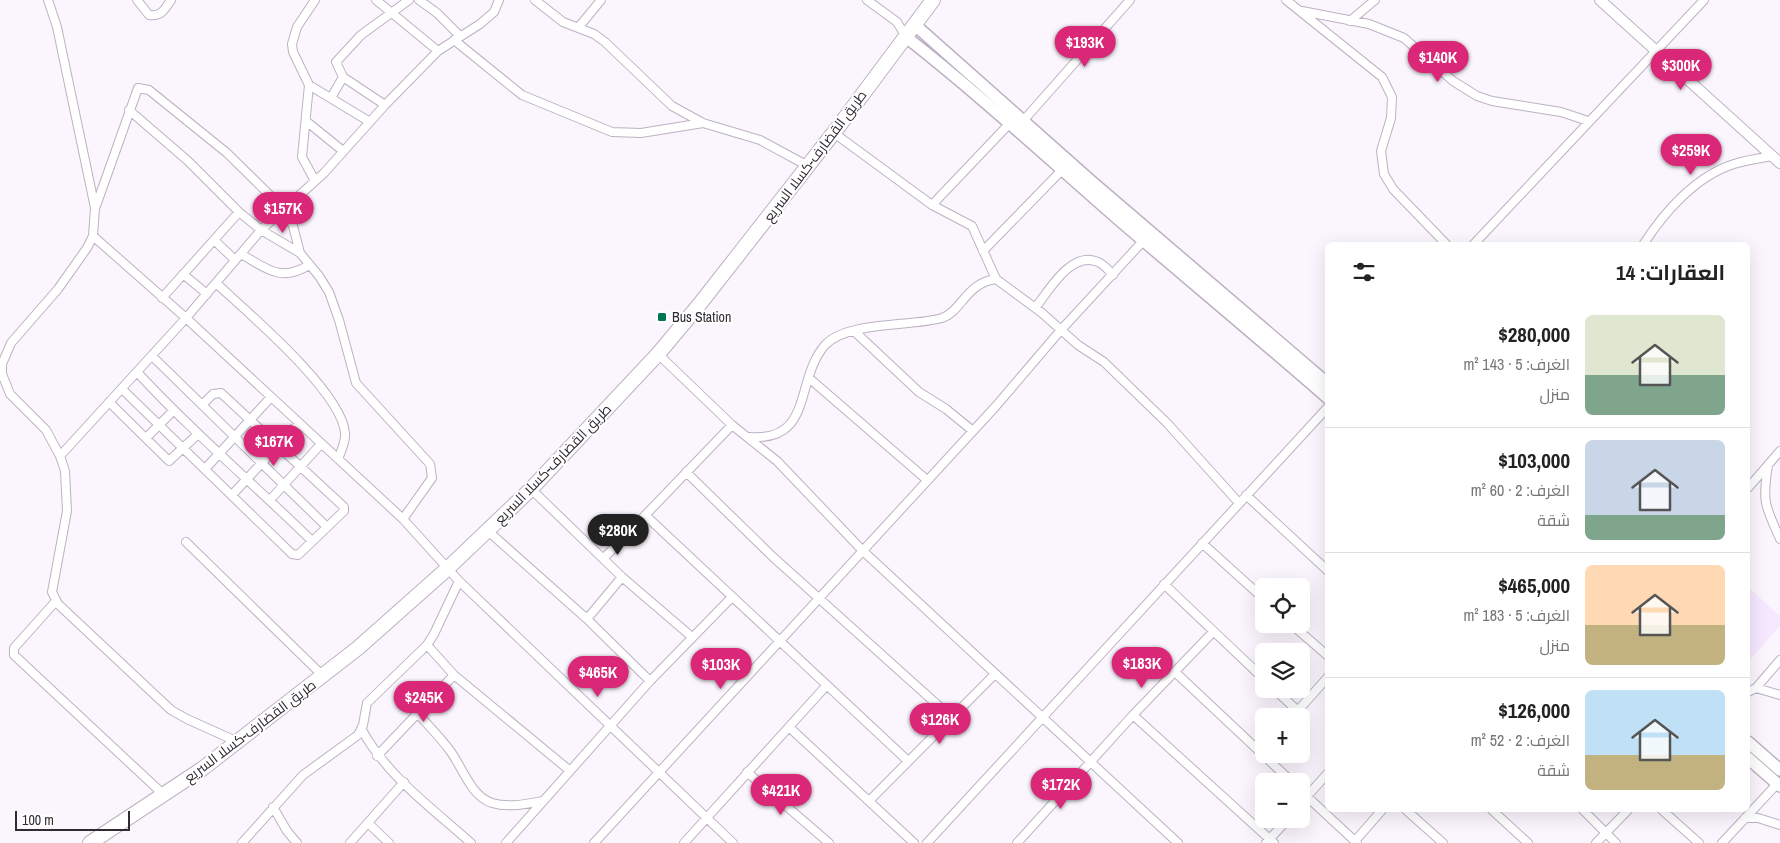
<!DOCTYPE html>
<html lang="ar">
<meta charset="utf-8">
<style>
:root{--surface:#fff;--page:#f2f2f2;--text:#222;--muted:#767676;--line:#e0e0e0;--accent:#db2777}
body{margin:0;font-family:"Archivo Narrow",Cairo,sans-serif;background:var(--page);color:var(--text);direction:rtl;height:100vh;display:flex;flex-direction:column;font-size:19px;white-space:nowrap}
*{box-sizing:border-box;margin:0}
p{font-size:16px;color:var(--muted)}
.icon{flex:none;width:28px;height:28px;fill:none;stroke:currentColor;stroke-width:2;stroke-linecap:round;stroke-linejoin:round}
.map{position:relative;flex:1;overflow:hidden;direction:ltr}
.sheet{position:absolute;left:1325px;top:242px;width:425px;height:570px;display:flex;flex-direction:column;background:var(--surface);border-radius:8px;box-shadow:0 5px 20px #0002;direction:rtl}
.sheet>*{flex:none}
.buttons{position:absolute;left:1255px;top:578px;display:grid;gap:10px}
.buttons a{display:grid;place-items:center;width:55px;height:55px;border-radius:8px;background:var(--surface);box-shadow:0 5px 20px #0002;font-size:25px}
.scale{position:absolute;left:15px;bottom:12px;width:115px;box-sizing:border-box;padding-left:5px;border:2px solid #302b33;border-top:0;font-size:14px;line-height:18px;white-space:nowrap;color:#302b33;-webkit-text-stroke:4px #fff;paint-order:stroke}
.price{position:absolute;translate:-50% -42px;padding:0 11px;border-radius:18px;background:var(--accent);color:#fff;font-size:16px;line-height:32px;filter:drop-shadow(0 1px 2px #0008)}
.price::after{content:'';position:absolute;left:50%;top:30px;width:15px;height:11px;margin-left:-8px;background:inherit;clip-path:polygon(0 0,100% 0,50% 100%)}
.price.selected{background:#222;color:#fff}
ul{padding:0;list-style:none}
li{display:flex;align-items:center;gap:15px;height:125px;padding:0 25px}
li+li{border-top:1px solid var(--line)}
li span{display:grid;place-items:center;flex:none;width:140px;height:100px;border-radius:8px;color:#555}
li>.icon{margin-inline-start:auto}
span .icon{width:60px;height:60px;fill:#fffc;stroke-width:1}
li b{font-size:21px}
h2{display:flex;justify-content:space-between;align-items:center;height:60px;padding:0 25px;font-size:21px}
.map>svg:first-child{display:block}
.built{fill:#f6e8fe}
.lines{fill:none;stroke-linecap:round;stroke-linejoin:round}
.minor-casing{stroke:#bcb1c4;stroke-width:10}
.tertiary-casing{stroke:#bcb1c4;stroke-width:12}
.secondary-casing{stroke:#bcb1c4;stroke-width:14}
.trunk-casing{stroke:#bcb1c4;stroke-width:16}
.minor{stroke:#fff;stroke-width:8}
.tertiary{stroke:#fff;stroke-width:10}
.secondary{stroke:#fff;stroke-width:11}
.trunk{stroke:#fff;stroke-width:14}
.poi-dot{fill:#007551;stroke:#fff;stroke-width:2}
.labels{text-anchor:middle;stroke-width:4;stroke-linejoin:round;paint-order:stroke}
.street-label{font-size:14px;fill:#302b33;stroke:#fff}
.poi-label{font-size:14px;fill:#302b33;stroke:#fff;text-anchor:start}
</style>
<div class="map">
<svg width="1780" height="843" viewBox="0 0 1780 843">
<rect width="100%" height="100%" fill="#fbf6fe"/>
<path class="built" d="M1748,587l32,29v10l-32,36z"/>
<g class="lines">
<g class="minor-casing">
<path id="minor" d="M48,0l9,27 38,181 -2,28 -6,12 -29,41 -47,54 -9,21v10l8,20 36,36 14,26 5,15 2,40 -15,81 6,12 113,106 16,9 51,23
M137,0l12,15c12,2 16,-6 22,-15
M376,0l62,51
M419,0l18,13 23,23
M535,0l28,22 31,12 11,8 67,64 31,17 57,17 48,26
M867,0l30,22 9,15
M1286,0l96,77 10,20 -1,21 -10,33 3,23 9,15 54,56
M1302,11l67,13 35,14 49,43 24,15 15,5 69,11 27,9
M1350,21l25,-21
M578,28l23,-28
M454,40l68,55 90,37 29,1 62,-10
M309,85l61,37
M331,98l12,-21
M385,105l-42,-28 -7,-15 25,-27 48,-35
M129,110l59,51 51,51 22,18 39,23
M306,121l37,30
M1023,121l107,-121
M834,133l98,72 40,21 24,53 46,34 36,32 26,17 63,61 72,80
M315,181l-13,-24 7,-72 -16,-33 -1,-8 5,-17 18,-27
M932,205l78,-82
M96,206l42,-118 11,2 78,63 57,56 9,17 7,27 19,23 10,16 10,28 17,63 74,81 2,14 -29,41
M93,236l93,82 217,201 56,62 274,262
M214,240l21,20
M1473,245l231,-245
M1643,245c21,-33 53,-69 91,-81 13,-4 26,-6 38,-8
M983,251l79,-81
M241,254c25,14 39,29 68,11
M183,274l24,20
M216,283c31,29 126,109 129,150 1,9 -4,18 -7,26
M162,298l77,-86
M1035,308c14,-17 36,-58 63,-46 6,2 11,9 15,13
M854,331l65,61 27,17 27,22
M658,354l74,71 45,36 86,90 315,292
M152,356l175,171
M137,372c55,60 117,112 175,169
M809,378l118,102
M122,389l170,165 6,1 46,-44v-4l-123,-114 -8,1 -11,11
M109,402l60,59 28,-26
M749,437c65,5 45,-56 76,-92 22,-24 86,-18 117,-27 20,-7 24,-35 54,-39
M146,438l27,-27
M60,456l126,-138 75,-88 63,-57 61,-68 53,-54 42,-27 14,-12 5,-12
M1768,465c-6,38 -3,40 12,74
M205,469l66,-72
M686,472l87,85 178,160
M1748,488l32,-37
M531,489l91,88 70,60
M232,495l67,-72
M1246,495l82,76
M270,500l51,-56
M645,515l263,246
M488,531l99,88 63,62
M186,542l136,133
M1202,543l62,56
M604,558l128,-133
M1164,584l100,95
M56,601l-42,47v7l150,140
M587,619l35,-42
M1291,624l37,32
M427,645l27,30 115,95
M1175,672l116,109
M1756,688l24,7
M1274,689l24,22
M1748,692l8,-4 24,-28
M418,714c11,12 23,24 33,38 12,17 20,44 41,51 16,5 34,1 51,-2
M1133,715l141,128
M1293,716l35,-39
M789,727l125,116
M362,730c25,46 70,78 109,113
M377,756l77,-81
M747,772l82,71
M1301,791l56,52
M870,800l125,-126
M1301,803l27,-30
M273,807l14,24 10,12
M1406,810l37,33
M1492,810l36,33
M1583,810l33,33
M1662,810l37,33
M1745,818h13l22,7
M368,823l21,20
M1355,841l27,-31
M242,843l61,-68 55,-40 5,-10 4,-22 60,-58 7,-11 25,-53
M350,843l54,-61
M506,843l144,-162 82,-84
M594,843l402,-437 64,-75 85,-92
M684,843l142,-157
M927,843l401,-436
M1017,843l116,-128 80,-83
M1266,843l22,-24
M1596,843l32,-33
M1722,843l55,-59"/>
</g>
<g class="tertiary-casing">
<path id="tertiary" d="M1600,0l180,163"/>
</g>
<g class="secondary-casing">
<path id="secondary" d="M915,25l177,157 236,202
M906,37c73,57 141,120 211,181 70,60 141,119 211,180
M1748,742l32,28
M1748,758l32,28"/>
</g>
<g class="trunk-casing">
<path id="trunk" d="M90,843l112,-74 156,-121 89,-79 84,-80 127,-135 41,-49 140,-179 94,-126"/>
</g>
<use href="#minor" class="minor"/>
<use href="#tertiary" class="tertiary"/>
<use href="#secondary" class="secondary"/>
<use href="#trunk" class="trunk"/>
</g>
<rect class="poi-dot" x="657" y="312" width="10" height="10" rx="2.5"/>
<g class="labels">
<g class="street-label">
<text transform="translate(815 156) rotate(-53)" y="5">طريق القضارف-كسلا السريع</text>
<text transform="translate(553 464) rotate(-46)" y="5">طريق القضارف-كسلا السريع</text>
<text transform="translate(250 731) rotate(-37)" y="5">طريق القضارف-كسلا السريع</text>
</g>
<g class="poi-label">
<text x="672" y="322">Bus Station</text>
</g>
</g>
</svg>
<div class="buttons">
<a><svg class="icon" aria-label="locate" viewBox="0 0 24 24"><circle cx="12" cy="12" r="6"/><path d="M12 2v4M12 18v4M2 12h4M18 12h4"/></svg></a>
<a><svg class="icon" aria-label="layers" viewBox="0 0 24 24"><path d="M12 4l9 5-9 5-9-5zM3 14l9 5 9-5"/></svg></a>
<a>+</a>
<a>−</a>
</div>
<div class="scale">100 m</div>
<b class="price" style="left:1085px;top:68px">$193K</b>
<b class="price" style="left:1438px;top:83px">$140K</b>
<b class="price" style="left:1681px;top:91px">$300K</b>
<b class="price" style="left:1691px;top:176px">$259K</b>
<b class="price" style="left:283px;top:234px">$157K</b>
<b class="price" style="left:274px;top:467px">$167K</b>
<b class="price selected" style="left:618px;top:556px">$280K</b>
<b class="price" style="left:1142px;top:689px">$183K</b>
<b class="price" style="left:721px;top:690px">$103K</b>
<b class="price" style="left:598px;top:698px">$465K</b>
<b class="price" style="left:424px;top:723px">$245K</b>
<b class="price" style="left:940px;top:745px">$126K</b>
<b class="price" style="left:1061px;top:810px">$172K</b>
<b class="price" style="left:781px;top:816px">$421K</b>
<section class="sheet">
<h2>العقارات: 14<svg class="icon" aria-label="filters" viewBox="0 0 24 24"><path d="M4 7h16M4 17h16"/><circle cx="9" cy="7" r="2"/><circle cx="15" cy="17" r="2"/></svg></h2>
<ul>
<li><span style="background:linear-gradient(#dfe7d0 60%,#7fa58c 0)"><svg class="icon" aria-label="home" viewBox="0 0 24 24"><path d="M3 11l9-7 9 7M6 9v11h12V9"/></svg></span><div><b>$280,000</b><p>الغرف: 5 · 143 m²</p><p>منزل</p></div></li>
<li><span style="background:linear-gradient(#c9d6e8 75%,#7fa58c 0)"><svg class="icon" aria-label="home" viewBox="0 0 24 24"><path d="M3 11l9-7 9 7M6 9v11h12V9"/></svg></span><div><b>$103,000</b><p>الغرف: 2 · 60 m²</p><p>شقة</p></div></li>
<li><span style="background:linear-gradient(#ffd9b3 60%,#c2b280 0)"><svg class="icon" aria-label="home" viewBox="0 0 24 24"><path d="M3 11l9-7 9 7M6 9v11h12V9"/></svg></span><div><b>$465,000</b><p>الغرف: 5 · 183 m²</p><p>منزل</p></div></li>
<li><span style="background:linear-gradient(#bfe0f5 65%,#c2b280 0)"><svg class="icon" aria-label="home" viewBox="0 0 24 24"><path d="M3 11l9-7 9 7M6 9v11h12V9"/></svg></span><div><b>$126,000</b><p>الغرف: 2 · 52 m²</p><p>شقة</p></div></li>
</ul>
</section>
</div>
